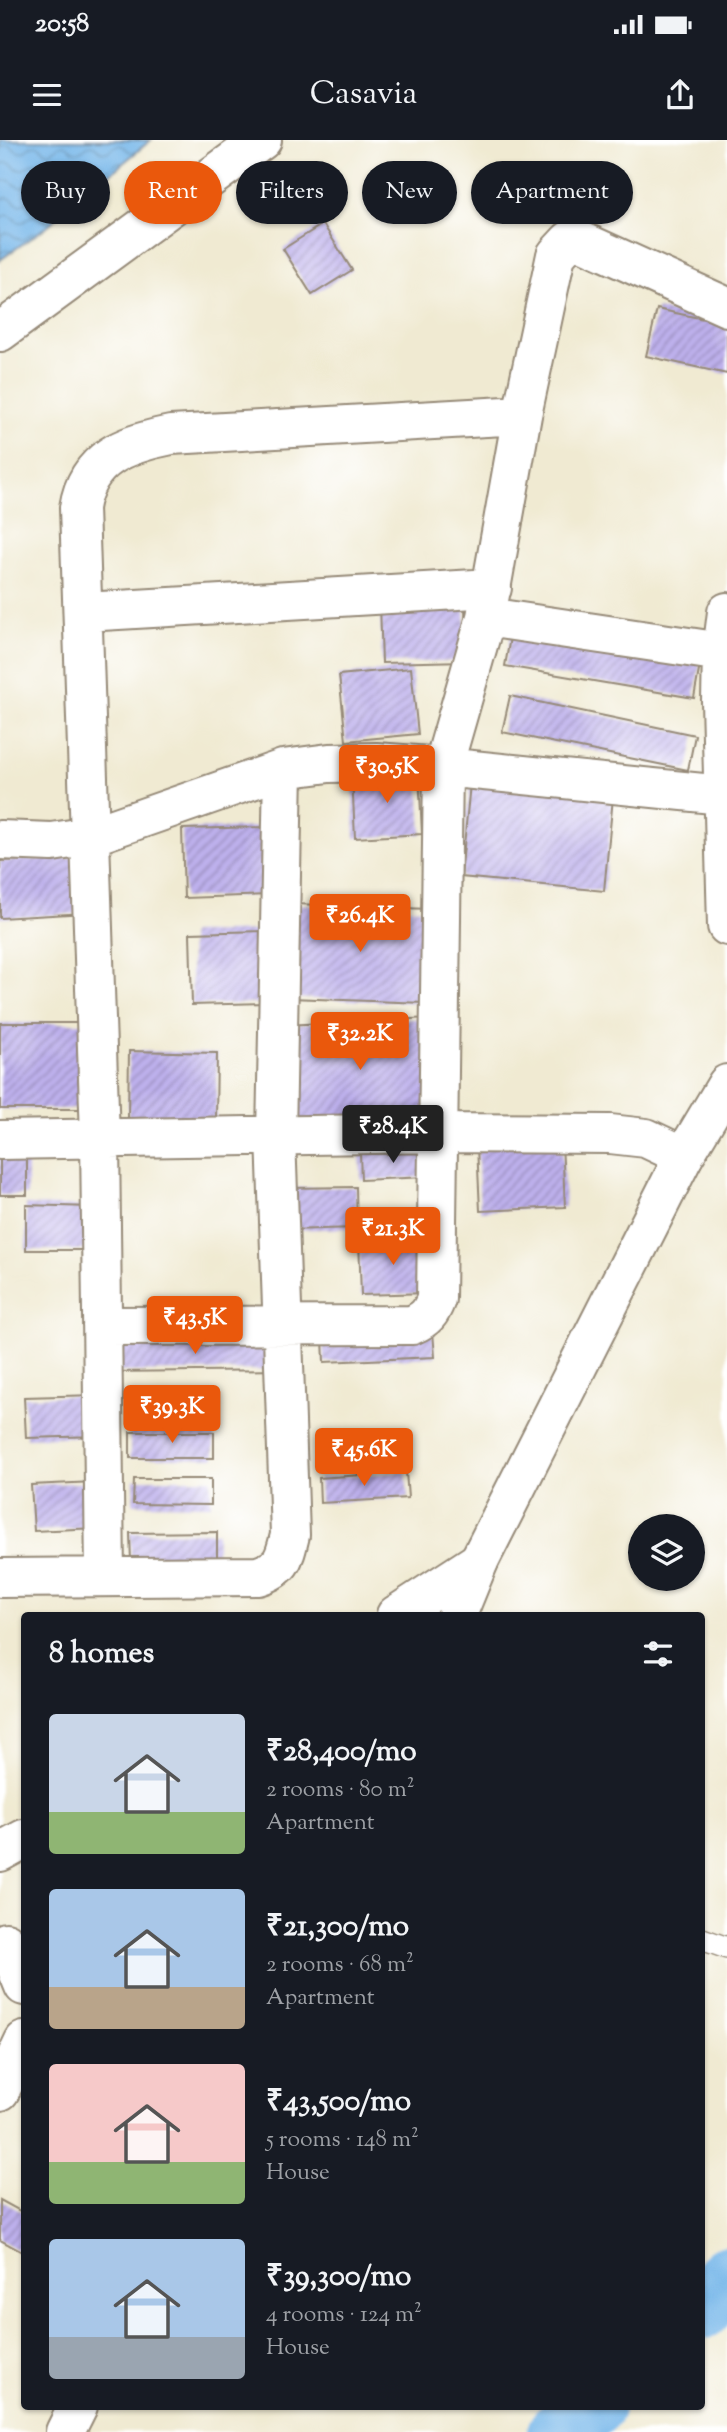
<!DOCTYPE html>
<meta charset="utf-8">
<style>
:root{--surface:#171b24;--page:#242831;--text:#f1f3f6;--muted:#9ea1a6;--accent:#ea580c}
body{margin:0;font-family:"Sorts Mill Goudy",serif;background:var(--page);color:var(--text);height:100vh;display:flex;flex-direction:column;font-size:26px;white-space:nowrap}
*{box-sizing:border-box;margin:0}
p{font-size:23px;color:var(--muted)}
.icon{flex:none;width:38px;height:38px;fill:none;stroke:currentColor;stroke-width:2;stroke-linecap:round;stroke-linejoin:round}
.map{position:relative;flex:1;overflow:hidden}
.details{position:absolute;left:21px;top:1472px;width:684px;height:798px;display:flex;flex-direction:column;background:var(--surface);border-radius:7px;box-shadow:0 2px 5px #0004}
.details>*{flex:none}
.banner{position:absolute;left:21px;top:21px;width:686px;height:63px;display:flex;gap:14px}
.fabs{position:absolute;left:628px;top:1374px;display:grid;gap:14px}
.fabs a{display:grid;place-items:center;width:77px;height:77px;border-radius:50%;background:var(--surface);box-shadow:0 2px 5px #0004;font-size:35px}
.price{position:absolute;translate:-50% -60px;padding:0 16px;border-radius:7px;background:var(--accent);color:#fff;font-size:23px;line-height:46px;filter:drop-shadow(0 2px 4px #0008)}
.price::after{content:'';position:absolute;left:50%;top:42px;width:21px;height:16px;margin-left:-10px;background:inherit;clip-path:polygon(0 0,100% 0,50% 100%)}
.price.current{background:#222;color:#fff}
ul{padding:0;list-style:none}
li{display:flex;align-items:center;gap:21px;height:175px;padding:0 28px}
li span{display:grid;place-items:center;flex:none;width:196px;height:140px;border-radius:7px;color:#555}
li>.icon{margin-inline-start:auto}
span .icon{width:84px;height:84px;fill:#fffc;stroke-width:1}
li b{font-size:30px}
h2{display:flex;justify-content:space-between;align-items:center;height:84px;padding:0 28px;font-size:30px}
.tag{padding:0 24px;border-radius:32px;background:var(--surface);box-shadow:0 2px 5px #0004;font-size:24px;line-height:63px}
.tag.current{background:var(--accent);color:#fff}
.status{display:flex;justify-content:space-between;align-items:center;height:49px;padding:0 35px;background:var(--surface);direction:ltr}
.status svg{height:19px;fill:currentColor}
header{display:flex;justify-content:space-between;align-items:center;height:91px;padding:0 28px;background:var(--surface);font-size:32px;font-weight:600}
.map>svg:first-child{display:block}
.water{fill:url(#water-waves);stroke:#587084;stroke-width:2}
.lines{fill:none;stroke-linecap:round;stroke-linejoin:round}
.river{stroke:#75b6e9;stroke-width:61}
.building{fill:url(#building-hatch)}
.service-casing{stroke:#968a78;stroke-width:24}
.minor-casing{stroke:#968a78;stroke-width:42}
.tertiary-casing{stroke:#968a78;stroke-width:42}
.service{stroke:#fff;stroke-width:21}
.minor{stroke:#fff;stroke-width:38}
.tertiary{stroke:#fff;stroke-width:38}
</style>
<div class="status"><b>20:58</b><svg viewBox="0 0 49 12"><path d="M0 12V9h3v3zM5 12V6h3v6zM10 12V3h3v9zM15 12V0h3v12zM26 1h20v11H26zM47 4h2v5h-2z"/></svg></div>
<header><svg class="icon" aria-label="menu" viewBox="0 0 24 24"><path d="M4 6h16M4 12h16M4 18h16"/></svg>Casavia<svg class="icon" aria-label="share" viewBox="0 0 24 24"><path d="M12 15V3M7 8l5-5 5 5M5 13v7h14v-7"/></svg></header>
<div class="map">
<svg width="727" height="2292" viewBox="0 0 727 2292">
<defs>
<pattern id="water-waves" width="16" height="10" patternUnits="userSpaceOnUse" patternTransform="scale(1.75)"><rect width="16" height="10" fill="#75b6e9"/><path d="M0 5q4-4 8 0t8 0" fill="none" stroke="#6194bc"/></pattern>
<pattern id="building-hatch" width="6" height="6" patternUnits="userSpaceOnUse" patternTransform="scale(1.75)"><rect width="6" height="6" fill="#bdb0ec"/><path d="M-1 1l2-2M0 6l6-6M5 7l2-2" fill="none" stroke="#9b8fbf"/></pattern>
</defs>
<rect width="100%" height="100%" fill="#fff"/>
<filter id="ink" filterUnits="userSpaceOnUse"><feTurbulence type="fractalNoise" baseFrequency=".0143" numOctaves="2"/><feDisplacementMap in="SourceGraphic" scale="14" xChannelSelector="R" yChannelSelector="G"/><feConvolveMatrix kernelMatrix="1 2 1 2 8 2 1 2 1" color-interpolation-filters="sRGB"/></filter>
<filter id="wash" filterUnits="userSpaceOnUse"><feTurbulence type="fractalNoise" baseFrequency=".00686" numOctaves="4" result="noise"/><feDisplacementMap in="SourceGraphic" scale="28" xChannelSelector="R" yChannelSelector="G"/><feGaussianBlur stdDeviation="1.57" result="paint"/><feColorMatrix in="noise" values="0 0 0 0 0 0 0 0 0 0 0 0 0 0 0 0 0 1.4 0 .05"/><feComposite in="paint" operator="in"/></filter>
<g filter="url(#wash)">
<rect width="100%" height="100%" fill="#f0ead2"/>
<path class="water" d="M0,0h151l-105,87 -46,33z"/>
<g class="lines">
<path class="river" d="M702,2169l25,-33
M558,2292l36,-26"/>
</g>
<g id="blocks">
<path class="building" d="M323,84l29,46 -40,25 -29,-46z
M657,169l70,15v50l-81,-18z
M465,462l1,59 -84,2 -2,-59z
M512,486l189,33 -7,39 -189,-32z
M411,528l7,66 -72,7 -7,-66z
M510,556l185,39 -7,35 -186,-38z
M419,633l3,61 -67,4 -3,-63z
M471,633l143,14 -10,104 -143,-14z
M268,687l2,68 -86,3 -2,-69z
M83,717l3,56 -86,5v-57z
M294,764l135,5 -4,94 -135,-5z
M264,791l2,72 -74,2 -2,-72z
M431,878l5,100 -147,7 -5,-100z
M0,883h93v86h-93z
M129,911l88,2 -1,67 -88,-2z
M0,1001h27v54h-27z
M562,1002l3,65 -85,4 -3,-65z
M425,1009l2,28 -66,3 -1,-28z
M356,1047l1,41 -70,2 -1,-42z
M26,1065l66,2v43h-66z
M425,1098l3,55 -67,2 -2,-55z
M433,1192l2,25 -111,5 -1,-24z
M282,1201l1,29 -175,2v-30z
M97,1255l2,41 -73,2 -2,-41z
M408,1291l1,24 -89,4 -1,-24z
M130,1292h84v26h-84z
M406,1332l2,26 -88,5 -1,-25z
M134,1339h77v26l-78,-1z
M94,1342l2,46 -62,3 -3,-46z
M217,1392v29l-86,1 -1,-29z
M0,2060l24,13v40l-24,-13z"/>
</g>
</g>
<g filter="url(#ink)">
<use href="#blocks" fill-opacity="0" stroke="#968a78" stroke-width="2"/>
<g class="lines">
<g class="service-casing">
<path id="service" d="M702,1799l25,9"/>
</g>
<g class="minor-casing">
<path id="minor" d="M0,192l262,-192
M84,472l408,-24
M727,472l-5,40 -1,49 6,225
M486,477l236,35
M0,700l52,2 39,-6 192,-67 46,-6 47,-1 67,5 280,28
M0,1000l438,-7 172,1 36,4 38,18
M102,1186l310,-1c14,-6 19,-12 24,-26l7,-532 43,-150 36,-202 34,-160 13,-14 10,-1 148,67
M105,1437l-5,-439 -21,-630c8,-51 47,-64 92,-73l351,-20
M0,1438l258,-2c25,-8 26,-17 32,-41l-14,-399 7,-367
M396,1475l83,-54
M0,1712l24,-13
M6,1802l18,44
M0,1951l24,-50"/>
</g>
<g class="tertiary-casing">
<path id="tertiary" d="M457,1475l22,-54 205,-405 43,-72
M65,2292l13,-26"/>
</g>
<use href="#service" class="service"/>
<use href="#minor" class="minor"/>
<use href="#tertiary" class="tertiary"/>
</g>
</g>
</svg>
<div class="fabs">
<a><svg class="icon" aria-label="layers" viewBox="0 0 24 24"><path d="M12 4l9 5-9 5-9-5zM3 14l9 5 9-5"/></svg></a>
</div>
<b class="price" style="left:387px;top:665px">₹30.5K</b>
<b class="price" style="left:360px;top:814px">₹26.4K</b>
<b class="price" style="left:360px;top:932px">₹32.2K</b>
<b class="price current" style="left:393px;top:1025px">₹28.4K</b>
<b class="price" style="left:393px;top:1127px">₹21.3K</b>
<b class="price" style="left:195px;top:1216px">₹43.5K</b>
<b class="price" style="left:172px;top:1305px">₹39.3K</b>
<b class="price" style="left:364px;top:1348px">₹45.6K</b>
<div class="banner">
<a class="tag">Buy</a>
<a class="tag current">Rent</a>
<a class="tag">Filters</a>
<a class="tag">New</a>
<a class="tag">Apartment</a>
</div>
<section class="details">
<h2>8 homes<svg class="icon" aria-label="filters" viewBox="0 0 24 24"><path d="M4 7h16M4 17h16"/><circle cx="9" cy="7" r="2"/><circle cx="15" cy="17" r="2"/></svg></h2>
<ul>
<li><span style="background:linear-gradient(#c9d6e8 70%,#8fb573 0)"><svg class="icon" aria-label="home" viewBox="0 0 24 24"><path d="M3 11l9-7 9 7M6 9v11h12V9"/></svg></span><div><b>₹28,400/mo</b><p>2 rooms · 80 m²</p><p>Apartment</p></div></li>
<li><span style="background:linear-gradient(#a9c7e8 70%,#b9a48a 0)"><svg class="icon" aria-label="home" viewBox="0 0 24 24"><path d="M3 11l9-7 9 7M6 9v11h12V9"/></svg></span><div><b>₹21,300/mo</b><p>2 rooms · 68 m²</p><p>Apartment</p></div></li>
<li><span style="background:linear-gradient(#f6c9c9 70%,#8fb573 0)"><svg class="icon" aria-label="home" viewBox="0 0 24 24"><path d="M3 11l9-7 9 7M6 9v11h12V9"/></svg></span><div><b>₹43,500/mo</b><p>5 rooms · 148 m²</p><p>House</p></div></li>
<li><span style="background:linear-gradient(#a9c7e8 70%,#9aa5b1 0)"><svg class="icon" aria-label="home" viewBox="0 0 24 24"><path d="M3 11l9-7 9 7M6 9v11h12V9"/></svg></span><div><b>₹39,300/mo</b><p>4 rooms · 124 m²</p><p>House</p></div></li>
</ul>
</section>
</div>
